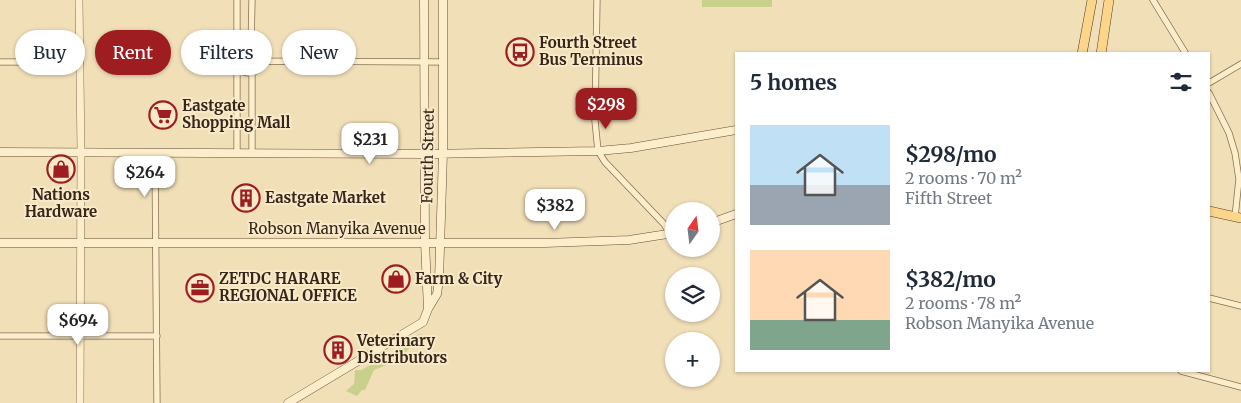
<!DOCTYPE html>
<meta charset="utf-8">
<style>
:root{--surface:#fff;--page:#f2f2f3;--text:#1f2937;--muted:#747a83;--accent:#9d1d20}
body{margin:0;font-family:Merriweather,serif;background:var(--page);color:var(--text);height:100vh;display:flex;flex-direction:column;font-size:19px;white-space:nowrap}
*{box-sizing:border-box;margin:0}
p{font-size:16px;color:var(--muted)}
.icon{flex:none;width:28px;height:28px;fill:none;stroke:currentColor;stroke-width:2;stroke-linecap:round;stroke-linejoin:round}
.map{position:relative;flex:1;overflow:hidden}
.sheet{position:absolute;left:735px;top:52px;width:475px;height:320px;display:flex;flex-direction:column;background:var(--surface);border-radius:0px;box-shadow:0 1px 4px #0004}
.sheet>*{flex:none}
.hud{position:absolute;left:15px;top:30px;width:475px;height:45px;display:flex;gap:10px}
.needle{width:32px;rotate:14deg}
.tools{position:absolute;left:665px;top:202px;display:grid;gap:10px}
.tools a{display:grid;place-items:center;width:55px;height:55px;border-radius:50%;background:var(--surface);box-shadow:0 1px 4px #0004;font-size:25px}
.price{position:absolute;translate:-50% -42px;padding:0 11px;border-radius:10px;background:#fff;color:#222;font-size:16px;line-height:32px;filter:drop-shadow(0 1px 2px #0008)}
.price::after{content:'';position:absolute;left:50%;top:30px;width:15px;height:11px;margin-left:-8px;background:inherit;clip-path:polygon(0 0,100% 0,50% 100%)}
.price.on{background:var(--accent);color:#fff}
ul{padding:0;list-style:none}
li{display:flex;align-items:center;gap:15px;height:125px;padding:0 15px}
li span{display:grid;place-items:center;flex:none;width:140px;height:100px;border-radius:0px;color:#555}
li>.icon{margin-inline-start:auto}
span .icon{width:60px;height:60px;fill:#fffc;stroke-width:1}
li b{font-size:21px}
h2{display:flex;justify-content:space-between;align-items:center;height:60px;padding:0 15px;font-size:21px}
.tag{padding:0 18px;border-radius:22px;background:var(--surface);box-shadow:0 1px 4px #0004;font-size:18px;line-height:45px}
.tag.on{background:var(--accent);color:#fff}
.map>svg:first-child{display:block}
.green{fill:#c9d08c}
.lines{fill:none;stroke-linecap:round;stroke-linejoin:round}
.minor-casing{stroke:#886e52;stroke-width:7}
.tertiary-casing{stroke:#886e52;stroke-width:8}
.secondary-casing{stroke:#6a4f36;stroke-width:9}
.primary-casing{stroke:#553c27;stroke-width:10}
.minor{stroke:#fcedcb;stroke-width:5.5}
.tertiary{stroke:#fcedcb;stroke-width:7}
.secondary{stroke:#fcedcb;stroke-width:8}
.primary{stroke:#fad58a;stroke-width:9}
.labels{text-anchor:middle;stroke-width:4;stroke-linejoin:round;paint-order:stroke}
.poi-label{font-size:15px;font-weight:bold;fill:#362619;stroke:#f8eac8;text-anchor:start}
.street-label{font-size:15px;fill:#362619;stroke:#f8eac8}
</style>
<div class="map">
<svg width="1241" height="403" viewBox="0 0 1241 403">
<rect width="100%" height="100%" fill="#f1dfb8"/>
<path class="green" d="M702,0h70v7h-70z
M422,334l2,5 -5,7 -9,1c-7,10 -24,19 -36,23l-9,20h-3l-5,6 -11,-5 8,-7 1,-14h7l11,-7 6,-6 12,-3 21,-18z"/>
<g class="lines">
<g class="minor-casing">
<path id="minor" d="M597,0l-2,121 3,30 7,11 59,62 6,10
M1153,0l33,54
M251,48l1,-48
M237 61a12 12 0 1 1 24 0a12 12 0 1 1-24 0Z
M262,61l181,1
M0,62h80
M252,73v80
M1209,83l32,-19
M1209,93l20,40 6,20 4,26 -4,38
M155,153l2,250
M237,153v-153
M1209,298l32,8
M0,336h157
M1181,371l60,16"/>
</g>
<g class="tertiary-casing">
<path id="tertiary" d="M79,0l2,152 -1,251"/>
</g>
<g class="secondary-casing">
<path id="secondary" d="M424,0l1,242 3,67
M0,152l426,2 172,-3 33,-3 105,-18
M711,223l25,-9
M0,243h545l84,-3 45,-7
M288,403l135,-81 5,-13 9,-15 2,-14 4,-127v-153"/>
</g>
<g class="primary-casing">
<path id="primary" d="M1082,54l10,-54
M1101,54l8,-54
M1209,211l32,7"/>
</g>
<use href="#minor" class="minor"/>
<use href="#tertiary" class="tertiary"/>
<use href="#secondary" class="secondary"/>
<use href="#primary" class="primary"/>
</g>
<defs>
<g id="bus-ring" transform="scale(1.4375)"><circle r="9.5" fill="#f8eac8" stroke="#9d1d20" stroke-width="1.5"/><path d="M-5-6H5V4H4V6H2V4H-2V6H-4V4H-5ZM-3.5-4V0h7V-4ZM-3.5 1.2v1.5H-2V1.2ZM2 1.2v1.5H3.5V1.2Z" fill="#9d1d20"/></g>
<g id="supermarket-ring" transform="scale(1.4375)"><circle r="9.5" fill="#f8eac8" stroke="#9d1d20" stroke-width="1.5"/><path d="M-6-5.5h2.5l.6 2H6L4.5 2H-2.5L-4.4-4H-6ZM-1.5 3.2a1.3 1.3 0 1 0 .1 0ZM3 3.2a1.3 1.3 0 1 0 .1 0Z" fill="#9d1d20"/></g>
<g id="shop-ring" transform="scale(1.4375)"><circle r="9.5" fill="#f8eac8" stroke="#9d1d20" stroke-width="1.5"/><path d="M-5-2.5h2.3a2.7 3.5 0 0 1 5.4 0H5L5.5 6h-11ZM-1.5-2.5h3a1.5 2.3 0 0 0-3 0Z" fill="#9d1d20"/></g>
<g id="building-ring" transform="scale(1.4375)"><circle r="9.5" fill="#f8eac8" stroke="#9d1d20" stroke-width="1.5"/><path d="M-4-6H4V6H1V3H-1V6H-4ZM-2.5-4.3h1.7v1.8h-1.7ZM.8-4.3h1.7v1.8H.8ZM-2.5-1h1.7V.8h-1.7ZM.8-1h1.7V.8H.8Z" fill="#9d1d20"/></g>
<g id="office-ring" transform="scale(1.4375)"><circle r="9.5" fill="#f8eac8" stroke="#9d1d20" stroke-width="1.5"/><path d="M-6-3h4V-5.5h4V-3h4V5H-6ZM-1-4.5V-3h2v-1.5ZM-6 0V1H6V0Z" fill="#9d1d20"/></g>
</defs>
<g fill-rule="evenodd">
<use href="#bus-ring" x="520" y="52"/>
<use href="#supermarket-ring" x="163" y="115"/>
<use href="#shop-ring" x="61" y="169"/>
<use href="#building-ring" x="246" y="198"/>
<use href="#shop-ring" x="396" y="279"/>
<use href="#office-ring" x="200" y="288"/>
<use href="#building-ring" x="338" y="350"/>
</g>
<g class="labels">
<g class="poi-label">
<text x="539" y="48">Fourth Street<tspan x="539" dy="17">Bus Terminus</tspan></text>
<text x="182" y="111">Eastgate<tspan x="182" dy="17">Shopping Mall</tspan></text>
<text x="61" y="200" text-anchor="middle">Nations<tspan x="61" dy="17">Hardware</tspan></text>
<text x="265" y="203">Eastgate Market</text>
<text x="219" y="284">ZETDC HARARE<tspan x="219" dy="17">REGIONAL OFFICE</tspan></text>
<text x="415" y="284">Farm &amp; City</text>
<text x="357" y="346">Veterinary<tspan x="357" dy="17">Distributors</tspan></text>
</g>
<g class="street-label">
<text transform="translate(428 156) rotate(-89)" y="5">Fourth Street</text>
<text x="337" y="234">Robson Manyika Avenue</text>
</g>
</g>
</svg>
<div class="tools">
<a><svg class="needle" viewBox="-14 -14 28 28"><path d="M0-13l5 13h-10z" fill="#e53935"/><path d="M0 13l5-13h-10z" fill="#747a83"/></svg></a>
<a><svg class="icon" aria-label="layers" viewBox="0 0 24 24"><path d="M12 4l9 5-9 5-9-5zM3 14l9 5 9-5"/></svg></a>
<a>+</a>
</div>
<b class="price on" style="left:606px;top:130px">$298</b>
<b class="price" style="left:370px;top:165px">$231</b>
<b class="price" style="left:145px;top:198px">$264</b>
<b class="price" style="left:555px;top:231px">$382</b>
<b class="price" style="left:78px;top:346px">$694</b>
<div class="hud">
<a class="tag">Buy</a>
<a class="tag on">Rent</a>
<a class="tag">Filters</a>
<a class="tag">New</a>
</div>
<section class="sheet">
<h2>5 homes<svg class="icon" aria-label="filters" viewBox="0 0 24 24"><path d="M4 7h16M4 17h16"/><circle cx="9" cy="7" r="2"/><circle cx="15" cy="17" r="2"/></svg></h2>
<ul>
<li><span style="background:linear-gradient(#bfe0f5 60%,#9aa5b1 0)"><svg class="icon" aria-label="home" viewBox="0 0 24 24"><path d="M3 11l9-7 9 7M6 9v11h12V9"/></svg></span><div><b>$298/mo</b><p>2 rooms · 70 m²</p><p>Fifth Street</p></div></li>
<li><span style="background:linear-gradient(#ffd9b3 70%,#7fa58c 0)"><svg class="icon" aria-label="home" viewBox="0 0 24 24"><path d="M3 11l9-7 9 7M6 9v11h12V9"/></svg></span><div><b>$382/mo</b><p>2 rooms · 78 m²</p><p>Robson Manyika Avenue</p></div></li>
</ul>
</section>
</div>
